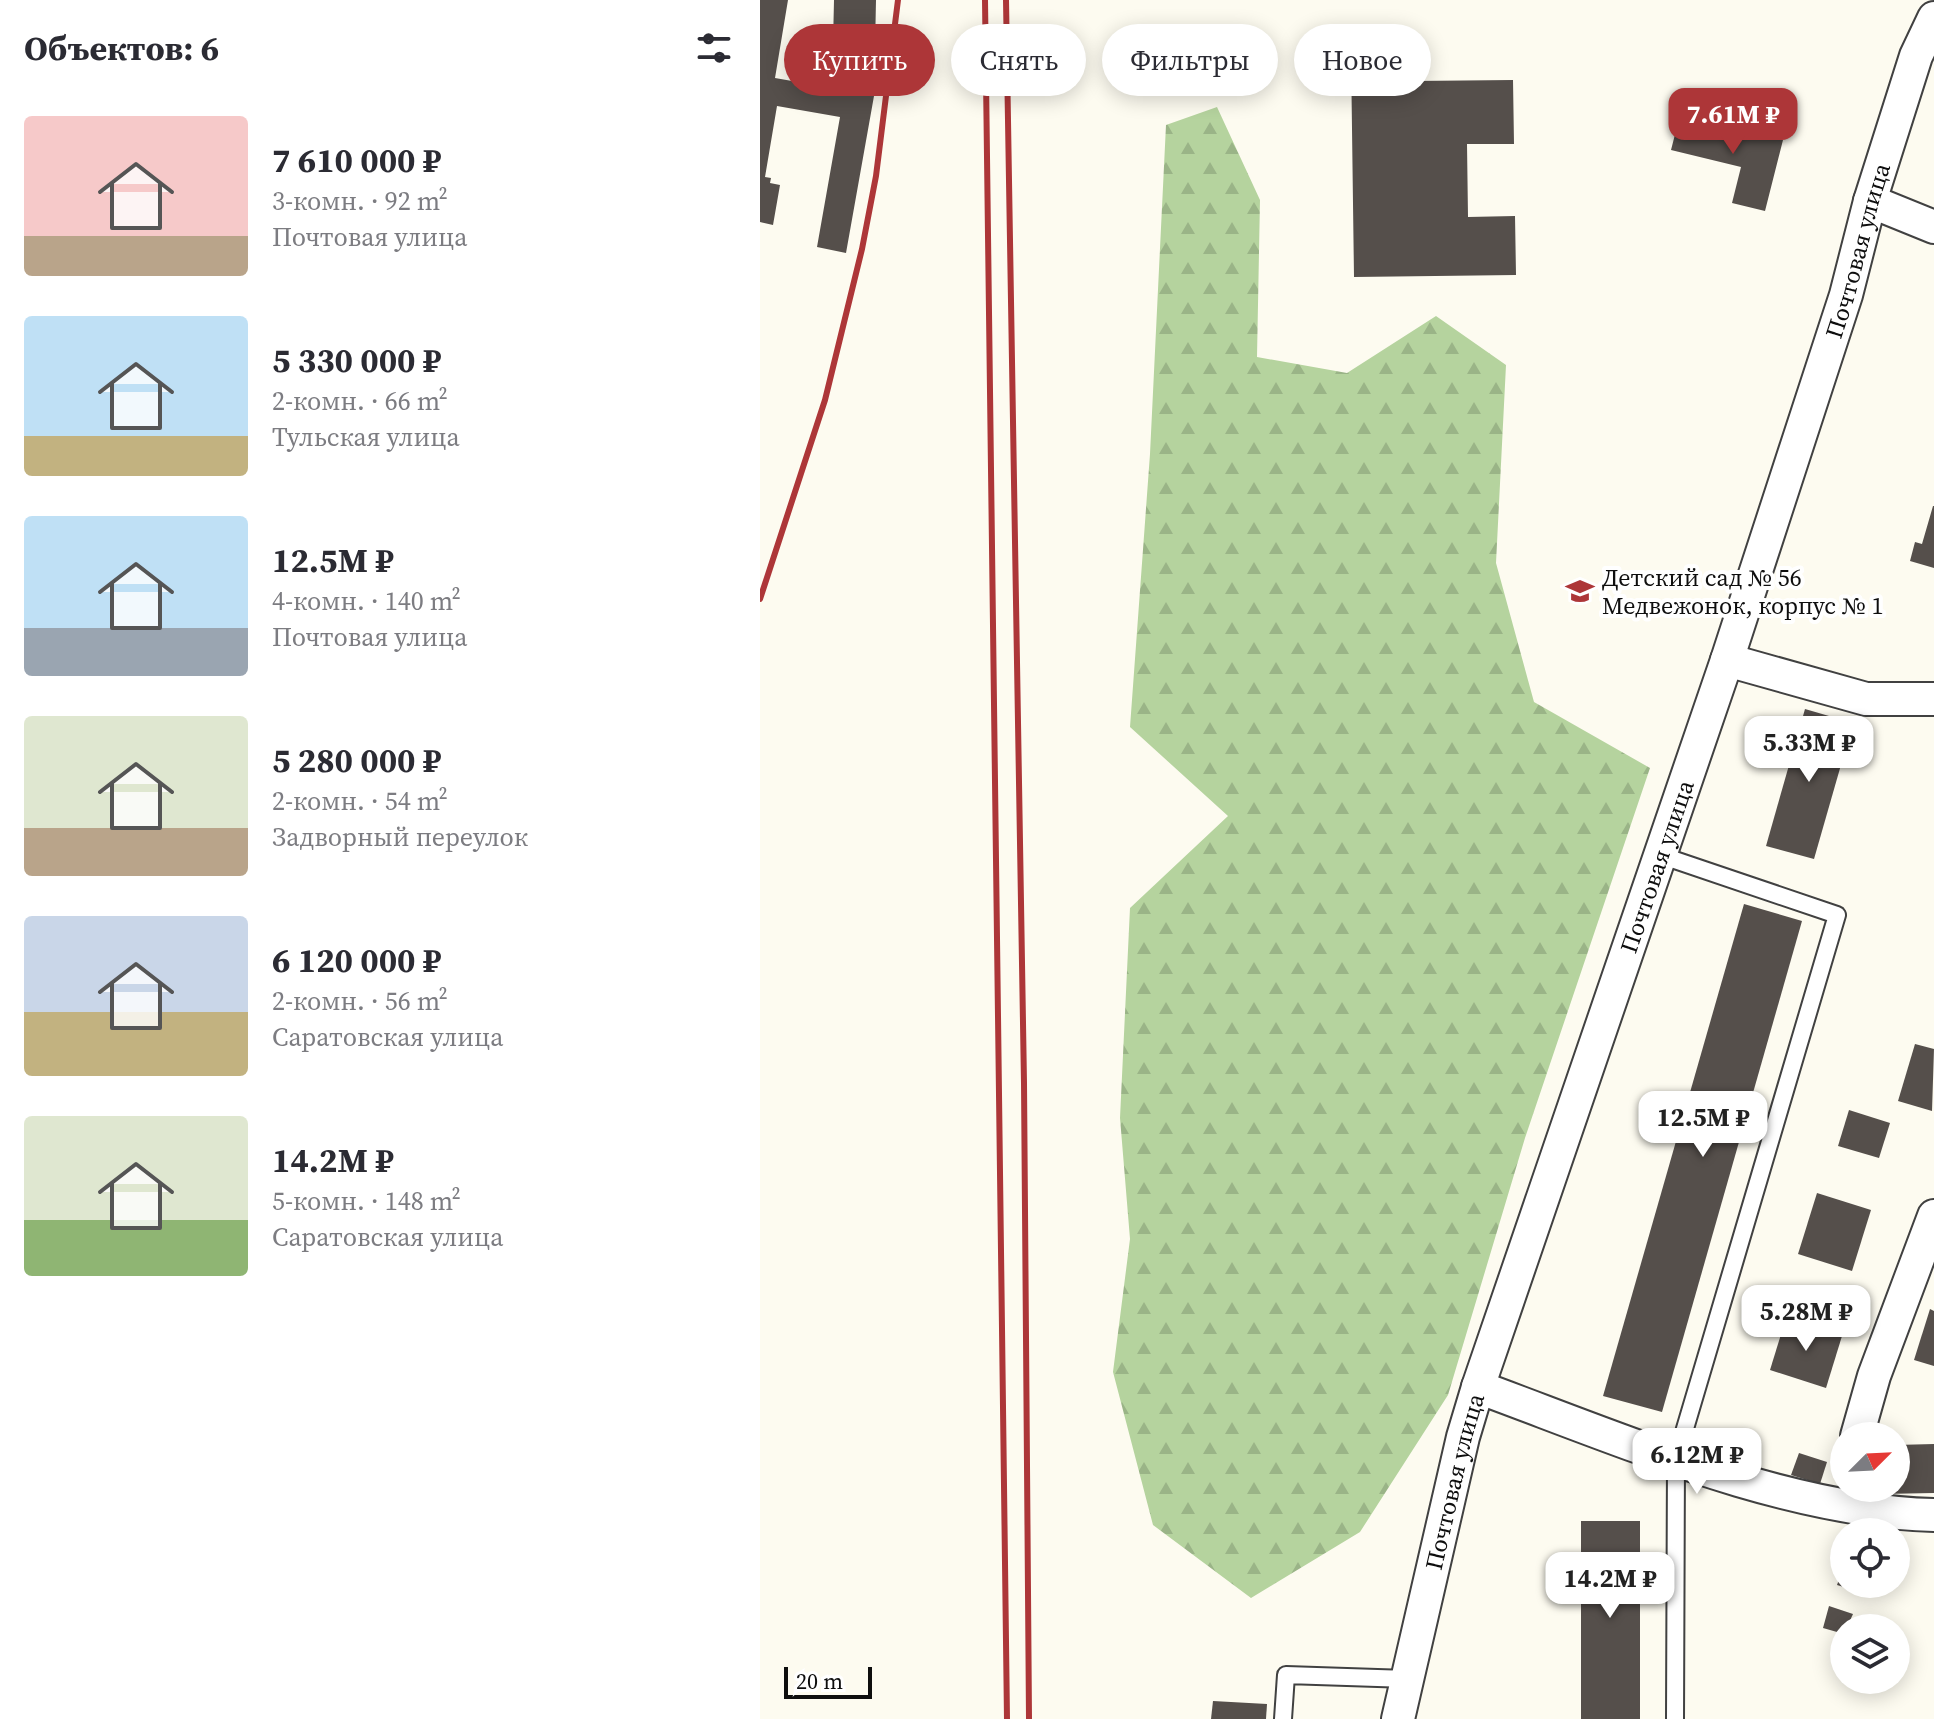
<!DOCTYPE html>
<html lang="ru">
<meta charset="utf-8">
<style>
:root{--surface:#fff;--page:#f7f7f7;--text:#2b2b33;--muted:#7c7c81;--accent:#ad3638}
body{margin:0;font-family:"Source Serif 4",serif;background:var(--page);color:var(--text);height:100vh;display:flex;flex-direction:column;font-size:30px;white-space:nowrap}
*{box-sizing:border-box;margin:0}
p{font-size:26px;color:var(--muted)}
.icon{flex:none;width:44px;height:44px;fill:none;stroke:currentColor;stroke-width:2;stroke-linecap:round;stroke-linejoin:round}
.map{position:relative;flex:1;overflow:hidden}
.drawer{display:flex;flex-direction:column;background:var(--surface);width:760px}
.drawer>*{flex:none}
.hud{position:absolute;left:24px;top:24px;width:760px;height:72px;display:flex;gap:16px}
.needle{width:52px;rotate:66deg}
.buttons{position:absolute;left:1070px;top:1422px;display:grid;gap:16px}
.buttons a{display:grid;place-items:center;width:80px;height:80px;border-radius:50%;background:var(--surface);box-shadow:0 4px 20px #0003;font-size:40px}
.scale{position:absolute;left:24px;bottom:20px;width:88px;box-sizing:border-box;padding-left:8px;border:4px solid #0e0e0e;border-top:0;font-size:22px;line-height:28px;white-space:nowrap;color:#0e0e0e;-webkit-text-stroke:6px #fff;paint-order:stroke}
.price{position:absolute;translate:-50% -68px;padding:0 18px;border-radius:16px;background:#fff;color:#222;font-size:26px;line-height:52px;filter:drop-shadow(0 2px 4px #0008)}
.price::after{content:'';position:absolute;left:50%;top:48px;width:24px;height:18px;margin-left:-12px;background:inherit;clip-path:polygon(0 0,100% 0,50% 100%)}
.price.current{background:var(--accent);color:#fff}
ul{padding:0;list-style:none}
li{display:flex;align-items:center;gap:24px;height:200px;padding:0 24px}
li span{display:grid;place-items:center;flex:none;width:224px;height:160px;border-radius:8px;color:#555}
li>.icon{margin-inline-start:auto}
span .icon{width:96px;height:96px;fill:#fffc;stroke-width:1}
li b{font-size:34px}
h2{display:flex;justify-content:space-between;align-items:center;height:96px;padding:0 24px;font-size:34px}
.tag{padding:0 28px;border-radius:36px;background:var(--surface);box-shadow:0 4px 20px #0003;font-size:28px;line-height:72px}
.tag.current{background:var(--accent);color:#fff}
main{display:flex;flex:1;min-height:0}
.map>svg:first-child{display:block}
.forest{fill:url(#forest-firs)}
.building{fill:#554f4b}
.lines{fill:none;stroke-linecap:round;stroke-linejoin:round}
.service-casing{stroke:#414141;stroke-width:20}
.minor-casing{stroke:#414141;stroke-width:36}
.service{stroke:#fff;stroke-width:16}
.minor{stroke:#fff;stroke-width:32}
.rail{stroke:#ad3638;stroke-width:6}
.labels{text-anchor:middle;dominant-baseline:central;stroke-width:8;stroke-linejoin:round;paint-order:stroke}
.street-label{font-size:24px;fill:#0e0e0e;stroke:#fff}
.poi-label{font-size:24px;fill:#0e0e0e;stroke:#fff;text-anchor:start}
</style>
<main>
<section class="drawer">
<h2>Объектов: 6<svg class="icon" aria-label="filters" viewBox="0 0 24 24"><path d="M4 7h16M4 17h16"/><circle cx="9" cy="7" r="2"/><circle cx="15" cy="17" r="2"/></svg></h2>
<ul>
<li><span style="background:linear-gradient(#f6c9c9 75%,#b9a48a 0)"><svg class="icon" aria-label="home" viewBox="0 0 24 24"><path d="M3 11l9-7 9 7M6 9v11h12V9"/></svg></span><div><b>7 610 000 ₽</b><p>3-комн. · 92 m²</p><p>Почтовая улица</p></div></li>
<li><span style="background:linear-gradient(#bfe0f5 75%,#c2b280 0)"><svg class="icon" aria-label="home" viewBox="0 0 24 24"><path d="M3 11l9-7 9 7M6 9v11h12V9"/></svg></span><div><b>5 330 000 ₽</b><p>2-комн. · 66 m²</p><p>Тульская улица</p></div></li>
<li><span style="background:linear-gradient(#bfe0f5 70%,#9aa5b1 0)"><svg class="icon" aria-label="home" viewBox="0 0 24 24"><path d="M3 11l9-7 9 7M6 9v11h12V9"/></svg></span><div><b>12.5M ₽</b><p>4-комн. · 140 m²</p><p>Почтовая улица</p></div></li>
<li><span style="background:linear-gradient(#dfe7d0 70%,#b9a48a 0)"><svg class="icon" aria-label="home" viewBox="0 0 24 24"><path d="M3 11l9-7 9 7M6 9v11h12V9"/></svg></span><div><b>5 280 000 ₽</b><p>2-комн. · 54 m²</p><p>Задворный переулок</p></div></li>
<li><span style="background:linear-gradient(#c9d6e8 60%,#c2b280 0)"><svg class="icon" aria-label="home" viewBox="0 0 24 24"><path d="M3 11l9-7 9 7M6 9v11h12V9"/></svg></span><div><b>6 120 000 ₽</b><p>2-комн. · 56 m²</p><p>Саратовская улица</p></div></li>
<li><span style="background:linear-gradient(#dfe7d0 65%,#8fb573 0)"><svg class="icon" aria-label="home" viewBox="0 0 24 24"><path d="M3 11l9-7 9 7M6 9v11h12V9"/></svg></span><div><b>14.2M ₽</b><p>5-комн. · 148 m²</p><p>Саратовская улица</p></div></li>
</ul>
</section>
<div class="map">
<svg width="1174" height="1719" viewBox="0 0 1174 1719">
<defs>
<pattern id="forest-firs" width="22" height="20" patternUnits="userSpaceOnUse" patternTransform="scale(2)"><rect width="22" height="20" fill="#b5d39e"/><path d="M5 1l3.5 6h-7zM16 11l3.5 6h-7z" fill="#9ab487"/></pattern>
</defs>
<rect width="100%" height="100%" fill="#fdfbf0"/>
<path class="forest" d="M457,107L500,200L497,357L587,373L676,316L746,365L736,563L774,702L890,768L765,1138L688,1395L600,1532L491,1598L393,1525L353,1372L370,1239L360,1118L370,908L468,816L370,727L390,454L406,125Z"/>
<g class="building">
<path d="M0,0H28L15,78L72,88L74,0H116L114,96L86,253L57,247L80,117L17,106L5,177L11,178L10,183L20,185L13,225L0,222Z"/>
<path d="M591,54H654V81L753,80L754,144H707L708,217L755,216L756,275L594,277Z"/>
<path d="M920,115L1023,140L1005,211L972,203L981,167L911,150Z"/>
<path d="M1173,506H1174V568L1150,561L1155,542L1162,544Z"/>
<path d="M1045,709L1093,723L1054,859L1006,846Z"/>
<path d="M984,904L1042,921L902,1412L843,1396Z"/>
<path d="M1155,1044L1174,1049L1172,1111L1138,1101Z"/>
<path d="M1089,1110L1130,1123L1119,1158L1078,1146Z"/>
<path d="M1057,1193L1111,1210L1092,1271L1038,1254Z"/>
<path d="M1170,1309L1174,1311V1366L1154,1360Z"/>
<path d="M1026,1318L1082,1336L1066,1388L1010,1370Z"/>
<path d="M1174,1444V1493L1121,1494V1488H1136V1445Z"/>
<path d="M1039,1453L1067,1462L1060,1484L1031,1475Z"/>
<rect x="821" y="1521" width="59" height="198"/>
<path d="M1083,1569L1084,1584H1117L1113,1596L1077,1585Z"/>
<path d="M1069,1606L1093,1614L1084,1634L1063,1628Z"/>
<path d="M453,1701L507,1704L506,1719H451Z"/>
</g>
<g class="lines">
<defs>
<g id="service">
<path d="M900,855L1077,915L916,1459L915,1719"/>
<path d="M523,1719L526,1675L648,1679"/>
</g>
<g id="minor">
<path d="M1110,201L1174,227"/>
<path d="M967,660L1106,699H1174"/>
<path d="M718,1387C857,1438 1027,1512 1174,1515"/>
<path d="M1097,1436L1114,1376L1174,1216"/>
<path id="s1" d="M638,1719L703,1437L718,1387L967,660L1086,295L1110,201L1156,56L1174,18"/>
</g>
</defs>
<use href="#service" class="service-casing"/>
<use href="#minor" class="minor-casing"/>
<use href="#service" class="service"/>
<use href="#minor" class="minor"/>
<g class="rail">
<path d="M225,0L247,1719"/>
<path d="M246,0L264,1083L269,1719"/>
<path d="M0,599L65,400L102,249L116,176L138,0"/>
</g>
</g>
<defs>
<symbol id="school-bare" viewBox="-9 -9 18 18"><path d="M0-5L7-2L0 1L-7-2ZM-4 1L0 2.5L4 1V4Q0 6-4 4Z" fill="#ad3638" stroke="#fff" stroke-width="2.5" paint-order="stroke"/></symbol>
</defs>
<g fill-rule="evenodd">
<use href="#school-bare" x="800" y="571" width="40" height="40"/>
</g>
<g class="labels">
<g class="street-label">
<text stroke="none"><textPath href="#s1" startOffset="1540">Почтовая улица</textPath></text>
<text stroke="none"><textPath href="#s1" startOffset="892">Почтовая улица</textPath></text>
<text stroke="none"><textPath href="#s1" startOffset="244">Почтовая улица</textPath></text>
</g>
<g class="poi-label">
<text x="842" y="577">Детский сад № 56<tspan x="842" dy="28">Медвежонок, корпус № 1</tspan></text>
</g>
</g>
</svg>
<div class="buttons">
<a><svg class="needle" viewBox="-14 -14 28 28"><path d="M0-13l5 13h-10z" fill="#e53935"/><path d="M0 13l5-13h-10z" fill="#7c7c81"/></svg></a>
<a><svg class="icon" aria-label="locate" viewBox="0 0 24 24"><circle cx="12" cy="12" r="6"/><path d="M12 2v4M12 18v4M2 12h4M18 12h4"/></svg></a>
<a><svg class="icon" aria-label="layers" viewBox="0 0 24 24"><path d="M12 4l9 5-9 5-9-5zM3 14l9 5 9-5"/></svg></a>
</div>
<div class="scale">20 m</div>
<b class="price current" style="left:973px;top:156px">7.61M ₽</b>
<b class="price" style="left:1049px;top:784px">5.33M ₽</b>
<b class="price" style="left:943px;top:1159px">12.5M ₽</b>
<b class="price" style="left:1046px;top:1353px">5.28M ₽</b>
<b class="price" style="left:937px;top:1496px">6.12M ₽</b>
<b class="price" style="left:850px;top:1620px">14.2M ₽</b>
<div class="hud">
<a class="tag current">Купить</a>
<a class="tag">Снять</a>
<a class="tag">Фильтры</a>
<a class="tag">Новое</a>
</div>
</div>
</main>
